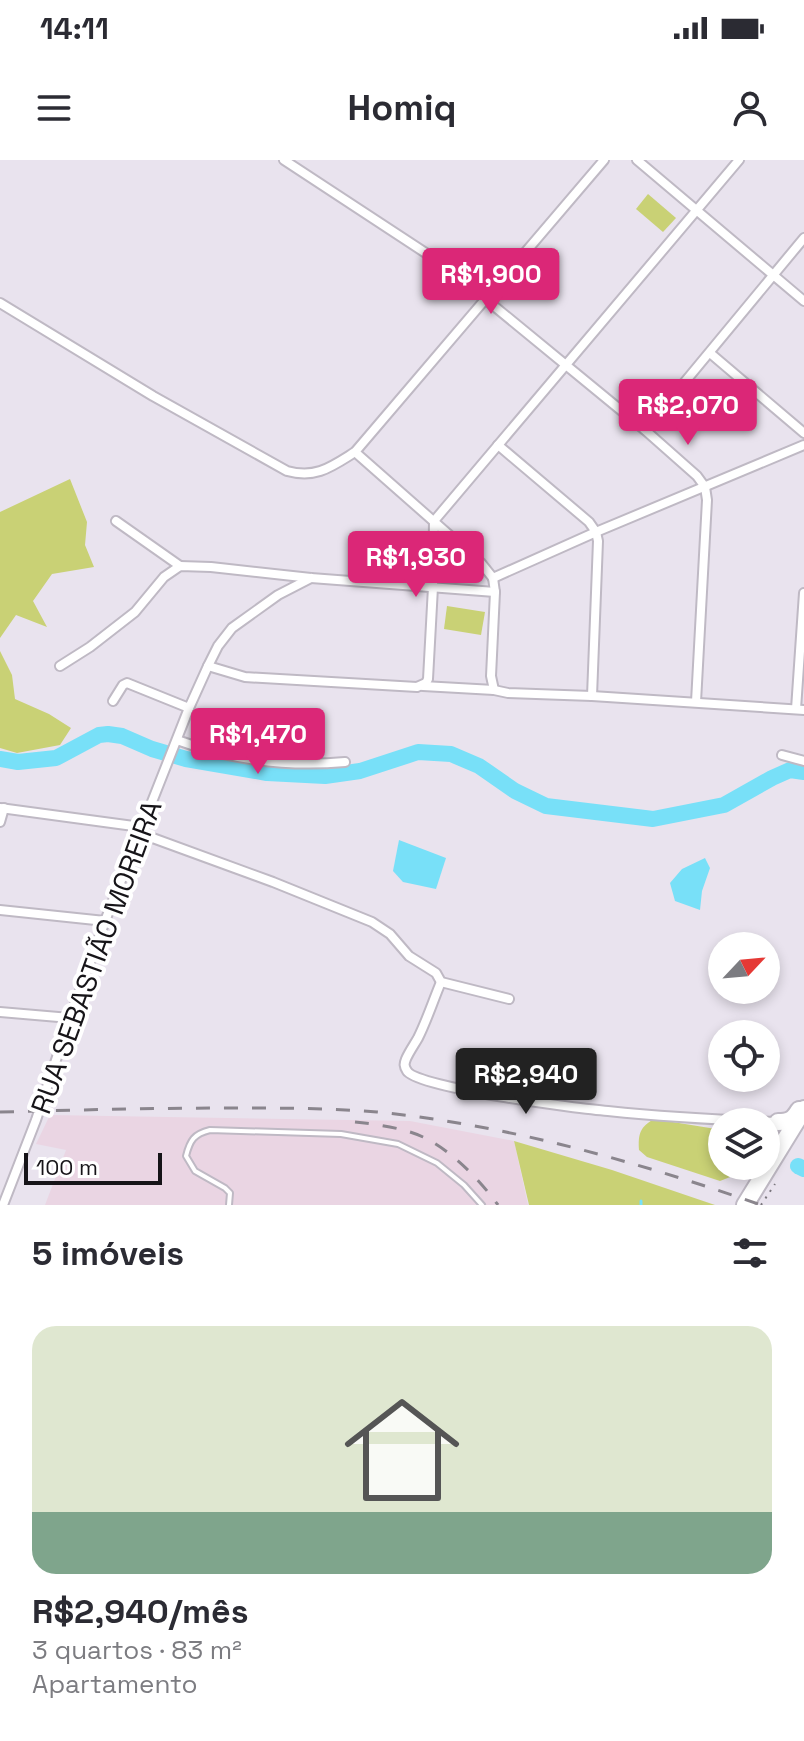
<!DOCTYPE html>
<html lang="pt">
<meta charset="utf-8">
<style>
:root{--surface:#fff;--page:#f7f7f7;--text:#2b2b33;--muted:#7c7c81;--line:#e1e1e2;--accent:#db2777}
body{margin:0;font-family:"Space Grotesk",sans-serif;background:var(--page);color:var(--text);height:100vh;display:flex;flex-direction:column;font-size:30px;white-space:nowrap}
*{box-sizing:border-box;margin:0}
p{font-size:26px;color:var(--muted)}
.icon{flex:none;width:44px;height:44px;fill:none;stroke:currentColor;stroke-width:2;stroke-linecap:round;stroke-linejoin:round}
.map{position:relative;height:1045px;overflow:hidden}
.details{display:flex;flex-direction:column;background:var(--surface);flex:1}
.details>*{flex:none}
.needle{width:52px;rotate:64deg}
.fabs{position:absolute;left:708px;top:772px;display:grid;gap:16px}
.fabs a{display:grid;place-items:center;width:72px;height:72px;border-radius:50%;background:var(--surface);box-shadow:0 4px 12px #0003;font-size:40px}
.scale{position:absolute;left:24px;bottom:20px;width:138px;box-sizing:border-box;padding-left:8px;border:4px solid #161418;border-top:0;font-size:22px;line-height:28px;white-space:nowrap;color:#161418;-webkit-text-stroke:6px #fff;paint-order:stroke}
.price{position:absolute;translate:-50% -68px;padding:0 18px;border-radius:8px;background:var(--accent);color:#fff;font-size:26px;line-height:52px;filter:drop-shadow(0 2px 4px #0008)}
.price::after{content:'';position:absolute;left:50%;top:48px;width:24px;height:18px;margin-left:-12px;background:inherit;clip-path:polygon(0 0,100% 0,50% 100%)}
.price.current{background:#222;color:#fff}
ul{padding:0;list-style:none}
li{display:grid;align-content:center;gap:16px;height:424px;padding:0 32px}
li+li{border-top:2px solid var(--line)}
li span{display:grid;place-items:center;height:248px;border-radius:24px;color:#555}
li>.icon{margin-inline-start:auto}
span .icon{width:144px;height:144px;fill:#fffc;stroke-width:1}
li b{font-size:34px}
h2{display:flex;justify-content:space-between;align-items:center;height:96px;padding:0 32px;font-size:34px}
.status{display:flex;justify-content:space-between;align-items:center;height:56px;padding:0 40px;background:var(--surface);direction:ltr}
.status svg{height:22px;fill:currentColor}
header{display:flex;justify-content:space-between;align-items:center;height:104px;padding:0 32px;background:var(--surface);font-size:36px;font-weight:700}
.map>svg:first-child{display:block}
.industrial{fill:#ead5e3}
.green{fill:#c9d175}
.water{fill:#78e0f8}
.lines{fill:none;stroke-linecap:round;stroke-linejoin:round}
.stream{stroke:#78e0f8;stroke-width:3}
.river{stroke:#78e0f8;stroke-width:16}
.lane-casing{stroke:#bfb9c4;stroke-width:8}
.street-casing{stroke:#bfb9c4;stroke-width:12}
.highway-casing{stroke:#bfb9c4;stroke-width:20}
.path{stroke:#7a767d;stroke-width:2;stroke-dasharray:2 6;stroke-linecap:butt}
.lane{stroke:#fff;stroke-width:4}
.street{stroke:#fff;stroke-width:8}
.highway{stroke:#fff;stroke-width:16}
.rail{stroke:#8a858d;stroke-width:3;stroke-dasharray:14 14;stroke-linecap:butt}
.labels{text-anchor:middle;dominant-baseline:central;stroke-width:8;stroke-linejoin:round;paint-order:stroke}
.street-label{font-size:28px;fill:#161418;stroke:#fff}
</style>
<div class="status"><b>14:11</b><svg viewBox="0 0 49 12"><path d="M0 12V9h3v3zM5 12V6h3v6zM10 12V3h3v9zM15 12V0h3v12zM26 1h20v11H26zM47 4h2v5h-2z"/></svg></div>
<header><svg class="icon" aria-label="menu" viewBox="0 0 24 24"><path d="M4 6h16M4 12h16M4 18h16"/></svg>Homiq<svg class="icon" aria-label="person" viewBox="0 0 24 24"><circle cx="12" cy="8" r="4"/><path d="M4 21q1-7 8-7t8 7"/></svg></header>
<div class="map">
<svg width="804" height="1045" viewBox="0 0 804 1045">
<rect width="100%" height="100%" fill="#e9e3ee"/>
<path class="industrial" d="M50,955L410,961L514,981L528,1045H45L66,990L36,984Z"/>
<g class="green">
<path d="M648,34L676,58L663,72L636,49Z"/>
<path d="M70,319L87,362L85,385L94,407L52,414L33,441L47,467L16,455L0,478V352Z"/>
<path d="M447,446L485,452L481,475L444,469Z"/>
<path d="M0,491L12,515L15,539L49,554L71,568L60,585L17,593L0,588Z"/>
<path d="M654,959L716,969L722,968V1006H758L720,1021L647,997L639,990C638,974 640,967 654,959Z"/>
<path d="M514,981L612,1010L715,1045H529Z"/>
</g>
<g class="water">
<path d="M399,680L446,698L436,729L403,722L393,711Z"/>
<path d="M705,698L710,708L702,731L700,750L675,741L670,723L682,709Z"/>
</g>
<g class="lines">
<path class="stream" d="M641,1045V1041"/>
<g class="river">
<path d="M0,599L18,602L56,598L99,575L108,574L122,576L152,589L186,599L267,613L325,616L360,611L418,592L451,594L479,606L515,631L546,646L653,659L724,645L772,618L790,610L804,612"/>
<path d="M798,1006L804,1009"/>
</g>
<defs>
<path id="lane" d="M229,1045L230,1033L225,1028L195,1011L186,996C190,980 194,974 210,970L341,974L398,984L437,1003L464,1025L482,1045"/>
<g id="street">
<path d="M284,0L444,105L645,270L697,316L705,327L707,340L696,542"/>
<path d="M637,0L804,141"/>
<path d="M0,143L153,236L287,311C316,319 331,307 355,292L604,0"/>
<path d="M710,193L804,273"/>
<path d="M645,270L804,78"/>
<path d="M498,285L589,362L596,372L598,381L592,536"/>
<path d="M355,292L481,403L493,418"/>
<path d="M116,361L180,406"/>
<path d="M493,418L596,372L804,285"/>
<path d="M493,418L495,432L491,516L494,530"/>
<path d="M60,506L90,487L135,452L164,417L180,406L211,407L311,418L495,432"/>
<path d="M208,506L245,517L417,527L426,523L428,519L433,427L434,361L739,0"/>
<path d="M423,526L494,530L508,533L592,536L804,550"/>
<path d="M113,541L123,525L127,523L189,548"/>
<path d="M796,549L804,433"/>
<path d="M177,580C231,600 288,607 345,602"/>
<path d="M782,595L804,601"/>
<path d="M0,648L141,667"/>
<path d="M0,662L4,648"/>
<path d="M139,673L273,722L372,762L390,774L409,796L436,813L441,822L509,839"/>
<path d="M0,750L105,761"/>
<path d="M441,822C433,841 427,860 418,878C414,885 409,892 406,899C404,904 404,906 407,911C418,928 580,949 608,951C664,957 721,960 778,962"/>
<path d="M0,852L70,858"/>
<path d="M3,1045L36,960L70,858L105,761L189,548L208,506L218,486L232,468L278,435L311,418"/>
</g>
<g id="highway">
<path d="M778,962C789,962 793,960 799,950"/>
<path d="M745,1045L804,949"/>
</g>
</defs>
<use href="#lane" class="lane-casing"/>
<use href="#street" class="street-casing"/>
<use href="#highway" class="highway-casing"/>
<path class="path" d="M761,1045L775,1024"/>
<use href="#lane" class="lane"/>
<use href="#street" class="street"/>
<use href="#highway" class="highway"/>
<g class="rail">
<path d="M0,952C77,950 154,948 231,948C280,948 329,948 377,952C508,965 638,1002 761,1045"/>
<path d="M355,962C375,964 404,968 423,977C452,991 479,1019 498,1045"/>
</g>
</g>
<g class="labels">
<g class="street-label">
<text transform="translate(96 797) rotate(-70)">RUA SEBASTIÃO MOREIRA</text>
</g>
</g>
</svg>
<div class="fabs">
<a><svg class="needle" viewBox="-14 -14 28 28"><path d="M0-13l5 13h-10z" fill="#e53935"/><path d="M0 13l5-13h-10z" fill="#7c7c81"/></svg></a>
<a><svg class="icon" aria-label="locate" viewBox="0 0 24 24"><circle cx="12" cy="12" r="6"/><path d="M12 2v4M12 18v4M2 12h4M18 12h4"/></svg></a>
<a><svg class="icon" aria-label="layers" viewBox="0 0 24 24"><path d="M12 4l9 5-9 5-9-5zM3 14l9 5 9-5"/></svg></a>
</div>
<div class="scale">100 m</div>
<b class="price" style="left:491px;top:156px">R$1,900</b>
<b class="price" style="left:688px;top:287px">R$2,070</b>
<b class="price" style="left:416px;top:439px">R$1,930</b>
<b class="price" style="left:258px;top:616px">R$1,470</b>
<b class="price current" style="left:526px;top:956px">R$2,940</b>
</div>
<section class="details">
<h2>5 imóveis<svg class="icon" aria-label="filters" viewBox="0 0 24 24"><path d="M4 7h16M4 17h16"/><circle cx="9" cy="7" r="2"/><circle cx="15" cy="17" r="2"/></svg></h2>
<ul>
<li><span style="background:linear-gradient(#dfe7d0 75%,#7fa58c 0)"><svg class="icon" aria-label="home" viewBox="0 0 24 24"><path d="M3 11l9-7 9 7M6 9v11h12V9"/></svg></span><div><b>R$2,940/mês</b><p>3 quartos · 83 m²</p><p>Apartamento</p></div></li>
</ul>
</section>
